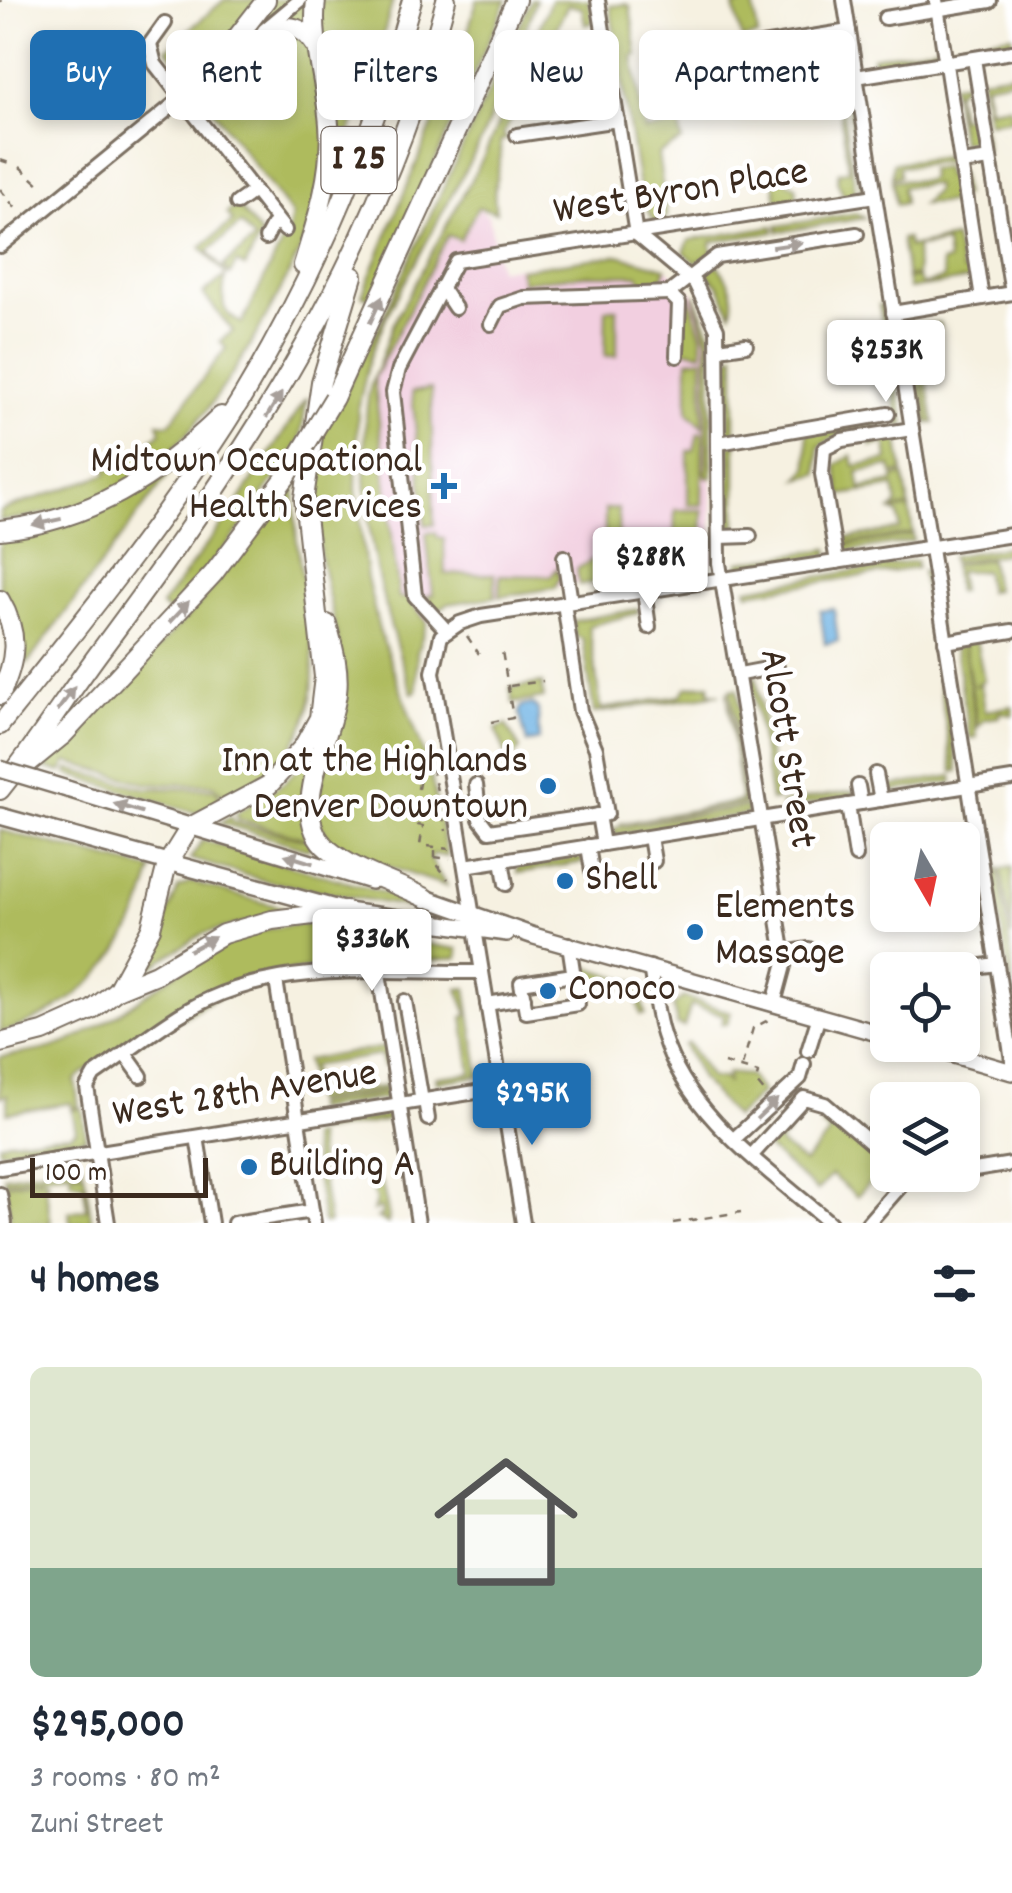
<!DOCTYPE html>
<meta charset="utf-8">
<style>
:root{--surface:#fff;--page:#f6f6f7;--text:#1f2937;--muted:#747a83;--line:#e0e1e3;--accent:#1f6fb2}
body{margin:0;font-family:Dekko,sans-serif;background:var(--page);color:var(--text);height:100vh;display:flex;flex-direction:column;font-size:38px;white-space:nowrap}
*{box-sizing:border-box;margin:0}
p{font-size:32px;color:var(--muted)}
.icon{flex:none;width:55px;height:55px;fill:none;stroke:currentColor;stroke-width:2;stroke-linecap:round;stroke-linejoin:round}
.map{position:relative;height:1223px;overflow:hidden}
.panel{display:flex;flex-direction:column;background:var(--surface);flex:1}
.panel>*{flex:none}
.banner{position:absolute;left:30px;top:30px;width:952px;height:90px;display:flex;gap:20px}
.needle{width:65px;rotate:171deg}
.buttons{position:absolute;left:870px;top:822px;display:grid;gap:20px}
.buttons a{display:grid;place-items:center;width:110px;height:110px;border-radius:15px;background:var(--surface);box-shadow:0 5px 15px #0003;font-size:50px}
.scale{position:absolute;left:30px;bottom:25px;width:178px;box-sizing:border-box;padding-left:10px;border:5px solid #3b2a1e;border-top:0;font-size:28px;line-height:35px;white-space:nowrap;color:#3b2a1e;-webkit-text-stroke:8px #fff;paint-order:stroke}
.price{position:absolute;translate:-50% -85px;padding:0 22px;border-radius:10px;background:#fff;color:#222;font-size:32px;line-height:65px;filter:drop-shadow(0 2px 5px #0008)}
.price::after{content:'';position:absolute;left:50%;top:60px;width:30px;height:22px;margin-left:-15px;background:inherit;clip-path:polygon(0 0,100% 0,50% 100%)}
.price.current{background:var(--accent);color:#fff}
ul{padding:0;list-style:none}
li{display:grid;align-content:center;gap:20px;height:530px;padding:0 30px}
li+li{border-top:2px solid var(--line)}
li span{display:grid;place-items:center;height:310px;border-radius:15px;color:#555}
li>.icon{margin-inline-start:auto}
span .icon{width:180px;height:180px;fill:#fffc;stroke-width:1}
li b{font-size:42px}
h2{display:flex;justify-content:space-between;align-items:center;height:120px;padding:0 30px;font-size:42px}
.chip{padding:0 35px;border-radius:15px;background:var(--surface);box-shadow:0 5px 15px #0003;font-size:35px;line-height:90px}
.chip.current{background:var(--accent);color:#fff}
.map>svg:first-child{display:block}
.built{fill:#f2cfe0}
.green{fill:#aebb5d;stroke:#74723e;stroke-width:2.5}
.water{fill:#6fb4e5;stroke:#556f82;stroke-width:2.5}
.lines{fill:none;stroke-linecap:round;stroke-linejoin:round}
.minor-casing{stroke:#7c7062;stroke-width:18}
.major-casing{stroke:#7c7062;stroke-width:20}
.highway-casing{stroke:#7c7062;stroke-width:22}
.path{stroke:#7c7062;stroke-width:2.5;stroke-dasharray:8 8;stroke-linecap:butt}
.minor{stroke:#fff;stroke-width:12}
.major{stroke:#fff;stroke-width:15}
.highway{stroke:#fff;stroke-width:18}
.major-bridge-casing{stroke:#7c7062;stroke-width:20;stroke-linecap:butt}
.highway-bridge-casing{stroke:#7c7062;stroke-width:22;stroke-linecap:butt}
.major-bridge{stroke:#fff;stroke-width:15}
.highway-bridge{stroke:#fff;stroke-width:18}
.oneway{fill:#a79f9a}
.poi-dot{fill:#1f6fb2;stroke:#fff;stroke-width:4}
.labels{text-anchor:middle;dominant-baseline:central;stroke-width:9;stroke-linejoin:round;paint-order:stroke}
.shield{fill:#fff;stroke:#766a62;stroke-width:2.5}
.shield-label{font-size:38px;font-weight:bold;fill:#3b2a1e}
.street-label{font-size:40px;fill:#3b2a1e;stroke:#fff}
.poi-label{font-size:40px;fill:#3b2a1e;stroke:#fff;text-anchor:start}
</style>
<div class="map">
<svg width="1012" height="1223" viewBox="0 0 1012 1223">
<rect width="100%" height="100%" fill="#fff"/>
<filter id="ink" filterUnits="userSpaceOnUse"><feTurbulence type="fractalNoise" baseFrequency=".01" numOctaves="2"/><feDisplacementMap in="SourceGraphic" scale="20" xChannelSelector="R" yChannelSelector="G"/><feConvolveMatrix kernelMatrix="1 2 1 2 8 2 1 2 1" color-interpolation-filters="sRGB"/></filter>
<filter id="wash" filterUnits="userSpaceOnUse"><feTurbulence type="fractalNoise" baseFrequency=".0048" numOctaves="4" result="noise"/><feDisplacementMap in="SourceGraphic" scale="40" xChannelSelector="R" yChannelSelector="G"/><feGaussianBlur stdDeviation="2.25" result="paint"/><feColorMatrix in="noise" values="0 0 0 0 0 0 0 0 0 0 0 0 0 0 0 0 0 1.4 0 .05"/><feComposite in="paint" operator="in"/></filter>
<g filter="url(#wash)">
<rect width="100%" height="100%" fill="#f6f1e1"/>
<path class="built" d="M479,209L489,216L499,269L628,256L666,268L694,294L711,335L712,562L448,604L427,622L409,598L399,599L375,375L448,237L460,242Z"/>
<g class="green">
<path d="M224,0H393C360,129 256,389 150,469C107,502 52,515 0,521V511L107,474L106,465L114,470L161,432L158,423L169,424L226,348L220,341L233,331L203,294L225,276C224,296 216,312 242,323L289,229L292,215L167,49Z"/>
<path d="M477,0H507L373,300L362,295L460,58Z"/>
<path d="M531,0H536L530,17L481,141L386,317L370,357L358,409L356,489L367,578L379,630L430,770L447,857L432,854L431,860L446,886L351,854L333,845L317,819L318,796L345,675L320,555L317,465L320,437L377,330Z"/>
<path d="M551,0H589L593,23L585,25L582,8L568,5L503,135L508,139L500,141C504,166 490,179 496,212L478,207L460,240L448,235L375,376L393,324L485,154Z"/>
<path d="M753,2L758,36L742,39L734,7Z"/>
<path d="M625,4L630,6L637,55L633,56L645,130L670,126L663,82L673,81L682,141L658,154L667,216L657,226L641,200L610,6Z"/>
<path d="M1012,35V43L956,52L949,49L948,45Z"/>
<path d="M595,37L609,116L593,119L591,107L576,110L575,103L591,100L584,50H566L572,40Z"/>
<path d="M821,41L833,46L856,194L844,196L837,181L839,172L849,170L837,94L825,87L819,50L754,59L753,52Z"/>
<path d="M838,45L845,47L867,188L862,193Z"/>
<path d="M940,46L935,55L873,65L872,57Z"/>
<path d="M1012,73V79L985,84L989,109L1009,106L1012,119L988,122L981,78Z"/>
<path d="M968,82L955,92L960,118L979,114L971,82H975L986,150L976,152L974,140L961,142L952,84Z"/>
<path d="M958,154L955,160L899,167L900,176L892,178L893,163Z"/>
<path d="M944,167L946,176L960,174L964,195L958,197L959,202L922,204L935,191L934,184L902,187L904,203L896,205L892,181L926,180L930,178L929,169Z"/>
<path d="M782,179L796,186L797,202L777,201L774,181Z"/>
<path d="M237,205L261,235L245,267L236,263L230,275L223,266L254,240L241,224L208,251L227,276L201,247L233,221L227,213Z"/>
<path d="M856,213L864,218L778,232L777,226Z"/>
<path d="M773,226L774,232L711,242L712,253L696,263L684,252L689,240Z"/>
<path d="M906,238L909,247L954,238L962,271L976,272L977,278L909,289L907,279L917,277L922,285L944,278L941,263L948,261L946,243L916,247L917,275L907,277L901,239Z"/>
<path d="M618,255L666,268L662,280L650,287L644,286L638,275H584L522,282L519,269Z"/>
<path d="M717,264C728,280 738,294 731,313L719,286L706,273Z"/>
<path d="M694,294L711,335L712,477H706L707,340Z"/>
<path d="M690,299L702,335V353L682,349L683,309Z"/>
<path d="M879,305H883L905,425L899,426Z"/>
<path d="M606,309H617V356H605Z"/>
<path d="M939,323L940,329L919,330L934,423H929L914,327Z"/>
<path d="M912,327L927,423L919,419L906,328Z"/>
<path d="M735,354V436L729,434V357Z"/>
<path d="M702,358H703V427L688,413V360Z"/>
<path d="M374,376L399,598H408L427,622L417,653V691L412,693C383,609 361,527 365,437C366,417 366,394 374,376Z"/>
<path d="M431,389L434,525H425L412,392Z"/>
<path d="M307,397L300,442L234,537L170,613L161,606L235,507Z"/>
<path d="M893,421C870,430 837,431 819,447L818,474L798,479L808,468L807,430Z"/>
<path d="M698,433H703L702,505H688V451L694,450Z"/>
<path d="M897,435L903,472L893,474L891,466L858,472L861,492L841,495L836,465L852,455L854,466L888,460L886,443L871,446L870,440Z"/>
<path d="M736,443V532L730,529V446Z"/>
<path d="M170,472L28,663L19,655L7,599L0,590V539L52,530L104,509Z"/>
<path d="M904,475L909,507L892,509L897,504L894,487L863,492L862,488L894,482V477Z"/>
<path d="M296,478C283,598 377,728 226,798L214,785L147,784L67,762L62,772L44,768L203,600Z"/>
<path d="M909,508L913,533L842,544L840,531L848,538L900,529L898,514L892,511Z"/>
<path d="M605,509H618L619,558L674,557L675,510H703L702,564L605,581Z"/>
<path d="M436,532L437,537L444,538L445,574H495V597L448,604L437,611L426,596L433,595L426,533Z"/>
<path d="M913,535L914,541L845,552L842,546Z"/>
<path d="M1012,546V553L952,562L951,556Z"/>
<path d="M828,549L829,555L739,569V562Z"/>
<path d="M601,555V581L579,585L577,569Z"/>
<path d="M990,559L995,590L988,591L984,571H958L961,591L957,592L953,565Z"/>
<path d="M916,561L917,568L748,593L747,588Z"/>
<path d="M557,568L560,577L555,588L499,597L500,575L551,576Z"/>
<path d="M928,570L958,771L953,772L922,571Z"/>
<path d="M638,609V613L589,626L601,709L680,696L687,687L709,684L710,693L720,694L594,713L583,639L575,636L573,621Z"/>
<path d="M976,640L984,680L974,686L981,685L985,711L1012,706V715L999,712V717L985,719L978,727L964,642Z"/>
<path d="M963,644L977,737L970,739L955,647Z"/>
<path d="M756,676L777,800L771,801L751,681Z"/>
<path d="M542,683L544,698L513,703L510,688Z"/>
<path d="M737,689L753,804H749L730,690Z"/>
<path d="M727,691L745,804L619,824L741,801Z"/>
<path d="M506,725L520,749L513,758L506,755L496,729Z"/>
<path d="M318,745C310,773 294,807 307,835L303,838L238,819L236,813L285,782Z"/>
<path d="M69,769L144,788L215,789L222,800L196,813L67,774Z"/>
<path d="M952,776L953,782L889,792L884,787Z"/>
<path d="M855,791L851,798L782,808L781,803Z"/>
<path d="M747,807L748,814L615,835L614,828Z"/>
<path d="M231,817L233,822L310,841L312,846L308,849L220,823Z"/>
<path d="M0,830L152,870C134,952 81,1009 0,1033Z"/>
<path d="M203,840L408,900L407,907L266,881L190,859Z"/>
<path d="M578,857L585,862L518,873L517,867Z"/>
<path d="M1012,867V937L1001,869Z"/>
<path d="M998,868L1012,958V995L992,871Z"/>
<path d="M191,882L283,908L282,914L202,934L151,967L148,964L178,888Z"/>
<path d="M305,924L458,949V958L409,962L410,952L391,949L388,965L313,968L252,978L84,1072L75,1080L79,1107L72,1108L71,1103L7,1113V1095L0,1097V1057C23,1053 46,1051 68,1042C155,1003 201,929 305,924Z"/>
<path d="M583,966L638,983L645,1014L641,1015L634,991L585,974Z"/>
<path d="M466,988L480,1076L437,1082L436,1077L471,1073L463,1017L468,1015L458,989Z"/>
<path d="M683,997L731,1012L727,1024H722L724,1015L691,1005L684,1027L677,1025L673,1006Z"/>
<path d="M688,1043L711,1078H724L727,1084V1073L749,1075L762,1092L735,1118L701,1079L684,1045Z"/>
<path d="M385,1047L388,1065L383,1066L381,1055L311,1066L318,1097L386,1086L387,1076L392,1089L313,1102L306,1060Z"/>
<path d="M391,1092L388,1098L314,1110V1105Z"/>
<path d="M821,1107L886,1163L857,1197L831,1175L817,1191L767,1148L783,1130L789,1131L779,1143L804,1163L830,1133L822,1126L827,1119L817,1110L803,1114L799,1110Z"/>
<path d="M82,1108L86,1138L0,1151V1144L8,1141L69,1135L76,1131L72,1110Z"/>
<path d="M395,1114L396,1119L318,1132L317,1127Z"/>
<path d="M316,1136L329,1223H323L310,1137Z"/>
<path d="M82,1164L83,1169L5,1181L4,1176Z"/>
<path d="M84,1172L92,1223H70L69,1212L87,1209L83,1184L71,1181L70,1174Z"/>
<path d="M44,1178L49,1182L45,1184L51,1223H11L5,1184Z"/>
<path d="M382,1183L389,1217L388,1223L377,1218L382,1215L381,1208L373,1211L376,1200L371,1185Z"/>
</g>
<g class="water">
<path d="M834,609L838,641L825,644L820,611Z"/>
<path d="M532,704L538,709L539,740L527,743L519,712L522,706Z"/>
</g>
</g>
<g filter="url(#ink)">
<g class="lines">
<defs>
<g id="minor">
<path d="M598,0L636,234L695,283L717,329L719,563L785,962L774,1003"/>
<path d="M844,0L1012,1060"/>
<path d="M936,0L982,298"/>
<path d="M885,18L990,1"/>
<path d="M165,23L150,44L155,64L285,230"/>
<path d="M264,30L300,0"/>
<path d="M679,58L849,31"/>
<path d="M974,59L1012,293"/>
<path d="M856,77L1012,52"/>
<path d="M517,135L618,120"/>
<path d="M962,163L990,159"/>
<path d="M237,203L254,191"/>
<path d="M266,238L276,219"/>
<path d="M0,246L210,75"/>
<path d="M441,287L455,308"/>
<path d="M669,293L679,303L677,356"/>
<path d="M893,313L1012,293"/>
<path d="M491,324L500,306L524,298L669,293L717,256L857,234"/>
<path d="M719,349L746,345"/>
<path d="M719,443L888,414"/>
<path d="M719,537L750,536"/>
<path d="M564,557L571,602"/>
<path d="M837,562L822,474L824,449L842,440L912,429"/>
<path d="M644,591L649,627"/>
<path d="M447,631L415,596L393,392L399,369L456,261L875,196"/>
<path d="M945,642L1012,631"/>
<path d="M740,674L777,667"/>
<path d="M876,774L881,800"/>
<path d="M476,785L480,819L489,831L607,814L596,749L580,711L564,603"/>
<path d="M858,786L861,803"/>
<path d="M848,805L856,856"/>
<path d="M598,815L603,844"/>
<path d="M650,837L654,861"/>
<path d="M588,846L592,871"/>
<path d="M502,860L506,884"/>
<path d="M465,866L1012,779"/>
<path d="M569,944L578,1004L526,1012L521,983L573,975"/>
<path d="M784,953L809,949"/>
<path d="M650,967C654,989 656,1013 663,1035C688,1117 768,1169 830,1223"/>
<path d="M974,967L997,964"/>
<path d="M379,973L418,1223"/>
<path d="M276,980L314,1223"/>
<path d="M405,1001L422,1101"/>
<path d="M487,1004L524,998"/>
<path d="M808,1051L819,1016"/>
<path d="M126,1055L141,1076"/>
<path d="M425,1100L428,1119"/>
<path d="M197,1137L211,1223"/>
<path d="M734,1139L800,1078L804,1064"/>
<path d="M752,1155L804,1098L825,1104L888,1158"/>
<path d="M0,1168L501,1088"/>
<path d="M962,1172L1012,1164"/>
<path d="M0,1194L5,1223"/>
<path d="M108,1223L87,1087L94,1075C131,1050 168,1018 209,999C291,961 394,973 482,972"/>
<path d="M234,1223L312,1211"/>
<path d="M523,1223L433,672L441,636L460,623L481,616L1012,535"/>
<path d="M868,1223L910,1175"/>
</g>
<g id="major">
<path d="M67,789L371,881"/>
<path d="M0,816L346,911L507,933"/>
<path d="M417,895L534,936L888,1036"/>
<path d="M919,1045L1012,1072"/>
</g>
<g id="highway">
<path d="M237,54C263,36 292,9 315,45"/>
<path d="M206,77L266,0"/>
<path d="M303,265C317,220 333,172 329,125C326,82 311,43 316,0"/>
<path d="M334,398L516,0"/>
<path d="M0,530C89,521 158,477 221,416"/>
<path d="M0,600C20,634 16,661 0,695"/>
<path d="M327,624C333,646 340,669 337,693C333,736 285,814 328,849C354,871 396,883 426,898"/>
<path d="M0,725C85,619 172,512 243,396C317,273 373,139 412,0"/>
<path d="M26,765L63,735L213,574L286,477"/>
<path d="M0,790C35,746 65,699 98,654C254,445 379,255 446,0"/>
<path d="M117,990L151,928L167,864L190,827L269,785L303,747L319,718L324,677L304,498L321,382L353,276"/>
<path d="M0,1043L43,1032L92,1010L117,990L156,974L223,934L272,920L346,911"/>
</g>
</defs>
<use href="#minor" class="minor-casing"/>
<use href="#major" class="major-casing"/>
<use href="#highway" class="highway-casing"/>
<g class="path">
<path d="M0,2L1,0"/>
<path d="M129,86L143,74"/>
<path d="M0,160L12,164"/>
<path d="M20,167L43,188"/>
<path d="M0,189L17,210"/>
<path d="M467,636L479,654"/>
<path d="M510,686L543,681"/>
<path d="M491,722L513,718L502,651"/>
<path d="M428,751L424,756L415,805L420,806L418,825L423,826L420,845L449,849"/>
<path d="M428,751L446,831"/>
<path d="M469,767L496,777"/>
<path d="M947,840L963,838"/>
<path d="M435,850V862L448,879"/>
<path d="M869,852L888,849"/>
<path d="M434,857L450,859"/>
<path d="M724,1063L758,1073L756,1082L766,1094"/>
<path d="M742,1066L753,1028L770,1019"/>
<path d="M673,1223L741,1212"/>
</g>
<use href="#minor" class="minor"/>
<use href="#major" class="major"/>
<use href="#highway" class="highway"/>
<defs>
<path id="major-bridge" d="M0,769L67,789"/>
<path id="highway-bridge" d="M286,477L334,398"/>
</defs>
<use href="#major-bridge" class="major-bridge-casing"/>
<use href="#highway-bridge" class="highway-bridge-casing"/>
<use href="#major-bridge" class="major-bridge"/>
<use href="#highway-bridge" class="highway-bridge"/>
</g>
<defs><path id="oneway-solid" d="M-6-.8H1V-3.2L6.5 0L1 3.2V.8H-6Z" transform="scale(2.5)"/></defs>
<g class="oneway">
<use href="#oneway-solid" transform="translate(787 245) rotate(-9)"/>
<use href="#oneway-solid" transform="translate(376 310) rotate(-65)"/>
<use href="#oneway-solid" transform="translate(274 405) rotate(-58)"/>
<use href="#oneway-solid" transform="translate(47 522) rotate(168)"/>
<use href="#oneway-solid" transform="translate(179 612) rotate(-47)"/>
<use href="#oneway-solid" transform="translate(66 699) rotate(-54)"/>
<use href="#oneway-solid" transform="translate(128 808) rotate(-163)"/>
<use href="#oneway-solid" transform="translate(299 859) rotate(-163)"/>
<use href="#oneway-solid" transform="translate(202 944) rotate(-28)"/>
<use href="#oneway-solid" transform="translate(767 1109) rotate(-44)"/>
</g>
</g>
<g class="poi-dot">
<path d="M439 471h10v10h10v10h-10v10h-10v-10h-10v-10h10z"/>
<circle cx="548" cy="786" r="10"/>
<circle cx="565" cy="881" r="10"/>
<circle cx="695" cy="932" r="10"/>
<circle cx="548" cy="991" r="10"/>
<circle cx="249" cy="1167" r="10"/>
</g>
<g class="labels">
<rect class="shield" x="321.5" y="127" width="75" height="66" rx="8"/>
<g class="shield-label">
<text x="359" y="160">I 25</text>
</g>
<g class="street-label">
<text transform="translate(681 194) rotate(-9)">West Byron Place</text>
<text transform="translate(785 749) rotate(81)">Alcott Street</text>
<text transform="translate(245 1096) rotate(-9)">West 28th Avenue</text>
</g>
<g class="poi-label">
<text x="422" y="463" text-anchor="end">Midtown Occupational<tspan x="422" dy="46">Health Services</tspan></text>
<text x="528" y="763" text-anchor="end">Inn at the Highlands<tspan x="528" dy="46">Denver Downtown</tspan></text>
<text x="585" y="881">Shell</text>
<text x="715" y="909">Elements<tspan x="715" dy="46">Massage</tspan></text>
<text x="568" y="991">Conoco</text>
<text x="269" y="1167">Building A</text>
</g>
</g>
</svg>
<div class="buttons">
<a><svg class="needle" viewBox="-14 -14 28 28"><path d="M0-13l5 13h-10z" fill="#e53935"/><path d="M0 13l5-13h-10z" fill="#747a83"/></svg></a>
<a><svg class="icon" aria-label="locate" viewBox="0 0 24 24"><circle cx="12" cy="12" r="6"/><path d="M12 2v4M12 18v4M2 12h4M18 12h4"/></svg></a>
<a><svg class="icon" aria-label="layers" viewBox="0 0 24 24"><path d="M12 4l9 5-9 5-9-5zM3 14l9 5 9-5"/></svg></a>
</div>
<div class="scale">100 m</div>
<b class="price" style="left:886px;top:405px">$253K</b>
<b class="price" style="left:650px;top:612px">$288K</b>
<b class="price" style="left:372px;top:994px">$336K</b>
<b class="price current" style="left:532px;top:1148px">$295K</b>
<div class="banner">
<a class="chip current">Buy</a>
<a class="chip">Rent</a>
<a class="chip">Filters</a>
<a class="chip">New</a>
<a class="chip">Apartment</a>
</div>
</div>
<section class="panel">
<h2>4 homes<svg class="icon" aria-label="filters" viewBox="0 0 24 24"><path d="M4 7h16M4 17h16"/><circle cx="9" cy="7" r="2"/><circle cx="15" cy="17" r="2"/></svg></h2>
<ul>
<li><span style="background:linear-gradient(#dfe7d0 65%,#7fa58c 0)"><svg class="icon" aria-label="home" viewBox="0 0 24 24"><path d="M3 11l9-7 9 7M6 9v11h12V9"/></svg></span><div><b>$295,000</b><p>3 rooms · 80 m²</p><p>Zuni Street</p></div></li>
</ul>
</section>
